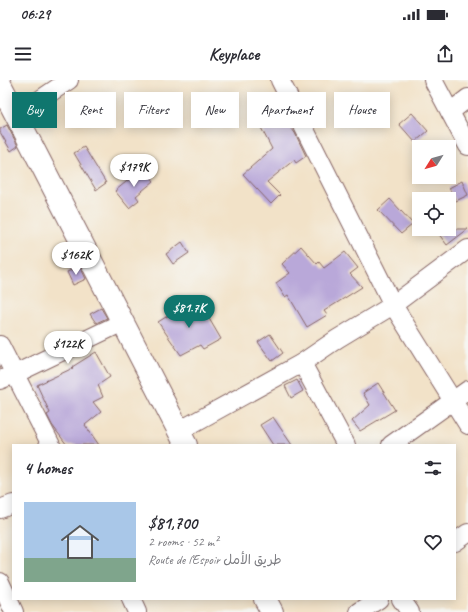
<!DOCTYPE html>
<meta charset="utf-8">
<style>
:root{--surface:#fff;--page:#f2f2f3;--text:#2b2b33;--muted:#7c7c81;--line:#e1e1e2;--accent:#0f766e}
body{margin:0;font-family:Caveat,"Playpen Sans Arabic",sans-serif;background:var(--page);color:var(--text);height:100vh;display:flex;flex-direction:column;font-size:15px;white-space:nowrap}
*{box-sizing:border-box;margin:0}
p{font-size:13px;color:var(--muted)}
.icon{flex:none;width:22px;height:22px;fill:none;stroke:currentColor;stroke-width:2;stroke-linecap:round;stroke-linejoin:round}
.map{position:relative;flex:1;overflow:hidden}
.panel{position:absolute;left:12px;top:364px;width:444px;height:156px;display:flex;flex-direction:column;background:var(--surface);border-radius:0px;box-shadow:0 2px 10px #0003}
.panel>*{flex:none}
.guide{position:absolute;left:12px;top:12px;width:444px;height:36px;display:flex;gap:8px}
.needle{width:26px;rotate:233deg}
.controls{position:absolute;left:412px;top:60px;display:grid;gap:8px}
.controls a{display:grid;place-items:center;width:44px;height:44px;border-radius:0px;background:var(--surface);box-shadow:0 2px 10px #0003;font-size:20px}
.price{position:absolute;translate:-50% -34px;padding:0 9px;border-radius:14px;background:#fff;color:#222;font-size:13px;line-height:26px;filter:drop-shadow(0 1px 2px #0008)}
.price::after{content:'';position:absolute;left:50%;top:24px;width:12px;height:9px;margin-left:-6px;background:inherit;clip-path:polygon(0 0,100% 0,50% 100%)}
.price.current{background:var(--accent);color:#fff}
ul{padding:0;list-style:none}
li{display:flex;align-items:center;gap:12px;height:100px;padding:0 12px}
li+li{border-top:1px solid var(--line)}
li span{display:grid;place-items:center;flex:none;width:112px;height:80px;border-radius:0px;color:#555}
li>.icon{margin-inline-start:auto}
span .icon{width:48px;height:48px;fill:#fffc;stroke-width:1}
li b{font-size:17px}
h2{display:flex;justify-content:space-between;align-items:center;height:48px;padding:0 12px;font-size:17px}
.chip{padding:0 14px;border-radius:0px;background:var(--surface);box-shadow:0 2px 10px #0003;font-size:14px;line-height:36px}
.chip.current{background:var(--accent);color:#fff}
.status{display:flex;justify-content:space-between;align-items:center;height:28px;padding:0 20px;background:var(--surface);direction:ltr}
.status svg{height:11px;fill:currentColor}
header{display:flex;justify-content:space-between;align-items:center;height:52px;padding:0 12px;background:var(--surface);font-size:18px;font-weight:600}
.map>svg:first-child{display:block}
.building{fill:#b9a8d9}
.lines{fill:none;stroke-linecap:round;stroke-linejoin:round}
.minor-casing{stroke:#856362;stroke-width:20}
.trunk-casing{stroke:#856362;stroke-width:24}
.minor{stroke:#fff;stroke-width:18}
.trunk{stroke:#fff;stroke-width:22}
</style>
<div class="status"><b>06:29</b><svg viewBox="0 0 49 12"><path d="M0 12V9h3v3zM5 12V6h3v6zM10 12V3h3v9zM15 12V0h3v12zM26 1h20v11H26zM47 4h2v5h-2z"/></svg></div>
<header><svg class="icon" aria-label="menu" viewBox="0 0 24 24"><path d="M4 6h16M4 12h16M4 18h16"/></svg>Keyplace<svg class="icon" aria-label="share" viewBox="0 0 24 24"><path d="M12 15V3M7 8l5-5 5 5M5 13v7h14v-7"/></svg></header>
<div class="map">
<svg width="468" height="532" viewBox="0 0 468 532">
<rect width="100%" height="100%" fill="#f6f6f2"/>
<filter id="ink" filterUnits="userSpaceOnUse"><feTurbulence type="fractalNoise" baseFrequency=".025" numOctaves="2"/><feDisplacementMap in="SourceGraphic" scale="8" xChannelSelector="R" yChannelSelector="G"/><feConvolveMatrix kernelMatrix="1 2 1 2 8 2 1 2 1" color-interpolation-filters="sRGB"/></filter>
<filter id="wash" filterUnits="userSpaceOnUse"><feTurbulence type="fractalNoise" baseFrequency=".012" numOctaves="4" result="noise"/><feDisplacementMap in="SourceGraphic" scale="16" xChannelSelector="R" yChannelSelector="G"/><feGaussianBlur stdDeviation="0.9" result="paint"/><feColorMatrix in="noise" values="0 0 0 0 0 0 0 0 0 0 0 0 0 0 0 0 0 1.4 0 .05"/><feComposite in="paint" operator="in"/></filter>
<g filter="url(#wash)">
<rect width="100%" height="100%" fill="#f2e2c8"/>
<g id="blocks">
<g class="building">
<path d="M276,27L288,43L286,44H288L295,53L306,76L296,83L294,80L267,102L280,115L271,124L243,94L272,69L256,38Z"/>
<path d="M412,33L428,51L415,62L399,44Z"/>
<path d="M7,45L18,66L11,71L0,52V49Z"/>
<path d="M84,67L106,103L96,110L74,73Z"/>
<path d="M143,88L154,101L136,116L139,120L129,128L115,111Z"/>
<path d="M462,101L468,115L456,121L449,108Z"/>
<path d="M390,119L413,144L401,154L378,130Z"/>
<path d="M435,149H468L447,165Z"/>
<path d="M182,162L189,173L173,184L166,174Z"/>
<path d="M301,166L317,184L319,182L324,188L345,172L358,188L350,194L362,207L324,231L327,235L307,247L288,215L285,217L276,203L290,193L282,184Z"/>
<path d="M80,186L86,199L73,205L67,192Z"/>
<path d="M186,220L196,235L204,230L221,259L203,269L200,265L181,275L158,242L174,232L173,230Z"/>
<path d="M101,228L107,238L96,243L90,234Z"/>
<path d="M270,254L283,273L272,281L258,262Z"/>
<path d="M96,272L110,297L98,305L103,317L93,322L101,332L85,345L99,365H67L52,345L47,335L50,333L37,305L73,288L72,287Z"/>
<path d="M297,300L303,311L291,318L285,306Z"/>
<path d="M378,303L395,330L360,351L352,341L370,325L363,313Z"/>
<path d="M273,337L279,346L292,365H273L260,345Z"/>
</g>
</g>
</g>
<g filter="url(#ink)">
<use href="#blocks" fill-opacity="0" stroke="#856362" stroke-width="1"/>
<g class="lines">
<defs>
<g id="minor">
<path d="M280,0L393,225L468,345"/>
<path d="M433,0L468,66"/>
<path d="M450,32L468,18"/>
<path d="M16,36L69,0"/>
<path d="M0,265L51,365"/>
<path d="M302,283L346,365"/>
<path d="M0,300L15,294L123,242"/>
<path d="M179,351L302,283L337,259L393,225L468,169"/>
<path d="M391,365L468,310"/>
<path d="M0,429L13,424"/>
<path d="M455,462L468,453"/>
<path d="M0,502L14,532"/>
<path d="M131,519L137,532"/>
<path d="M401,519L410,532"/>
<path d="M359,532L379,519"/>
</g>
<g id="trunk">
<path d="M0,4L186,365"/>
<path d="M265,519L272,532"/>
</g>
</defs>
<use href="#minor" class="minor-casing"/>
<use href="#trunk" class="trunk-casing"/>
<use href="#minor" class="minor"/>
<use href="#trunk" class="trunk"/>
</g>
</g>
</svg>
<div class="controls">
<a><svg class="needle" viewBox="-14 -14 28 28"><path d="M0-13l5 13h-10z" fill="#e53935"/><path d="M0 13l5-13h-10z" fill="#7c7c81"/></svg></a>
<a><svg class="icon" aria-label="locate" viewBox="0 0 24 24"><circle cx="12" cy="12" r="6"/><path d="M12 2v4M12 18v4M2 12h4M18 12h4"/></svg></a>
</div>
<b class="price" style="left:134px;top:108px">$179K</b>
<b class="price" style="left:76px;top:196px">$162K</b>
<b class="price current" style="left:189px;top:249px">$81.7K</b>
<b class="price" style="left:68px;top:285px">$122K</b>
<div class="guide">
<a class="chip current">Buy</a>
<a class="chip">Rent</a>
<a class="chip">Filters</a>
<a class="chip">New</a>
<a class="chip">Apartment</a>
<a class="chip">House</a>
</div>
<section class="panel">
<h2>4 homes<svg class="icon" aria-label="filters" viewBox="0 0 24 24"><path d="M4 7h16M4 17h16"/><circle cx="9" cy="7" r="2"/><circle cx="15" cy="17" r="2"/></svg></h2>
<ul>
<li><span style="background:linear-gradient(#a9c7e8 70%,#7fa58c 0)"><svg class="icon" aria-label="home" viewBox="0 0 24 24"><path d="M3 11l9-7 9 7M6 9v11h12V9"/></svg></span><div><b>$81,700</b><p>2 rooms · 52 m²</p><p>Route de l’Espoir طريق الأمل</p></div><svg class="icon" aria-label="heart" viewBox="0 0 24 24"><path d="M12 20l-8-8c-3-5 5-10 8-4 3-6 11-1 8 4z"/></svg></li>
</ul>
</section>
</div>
